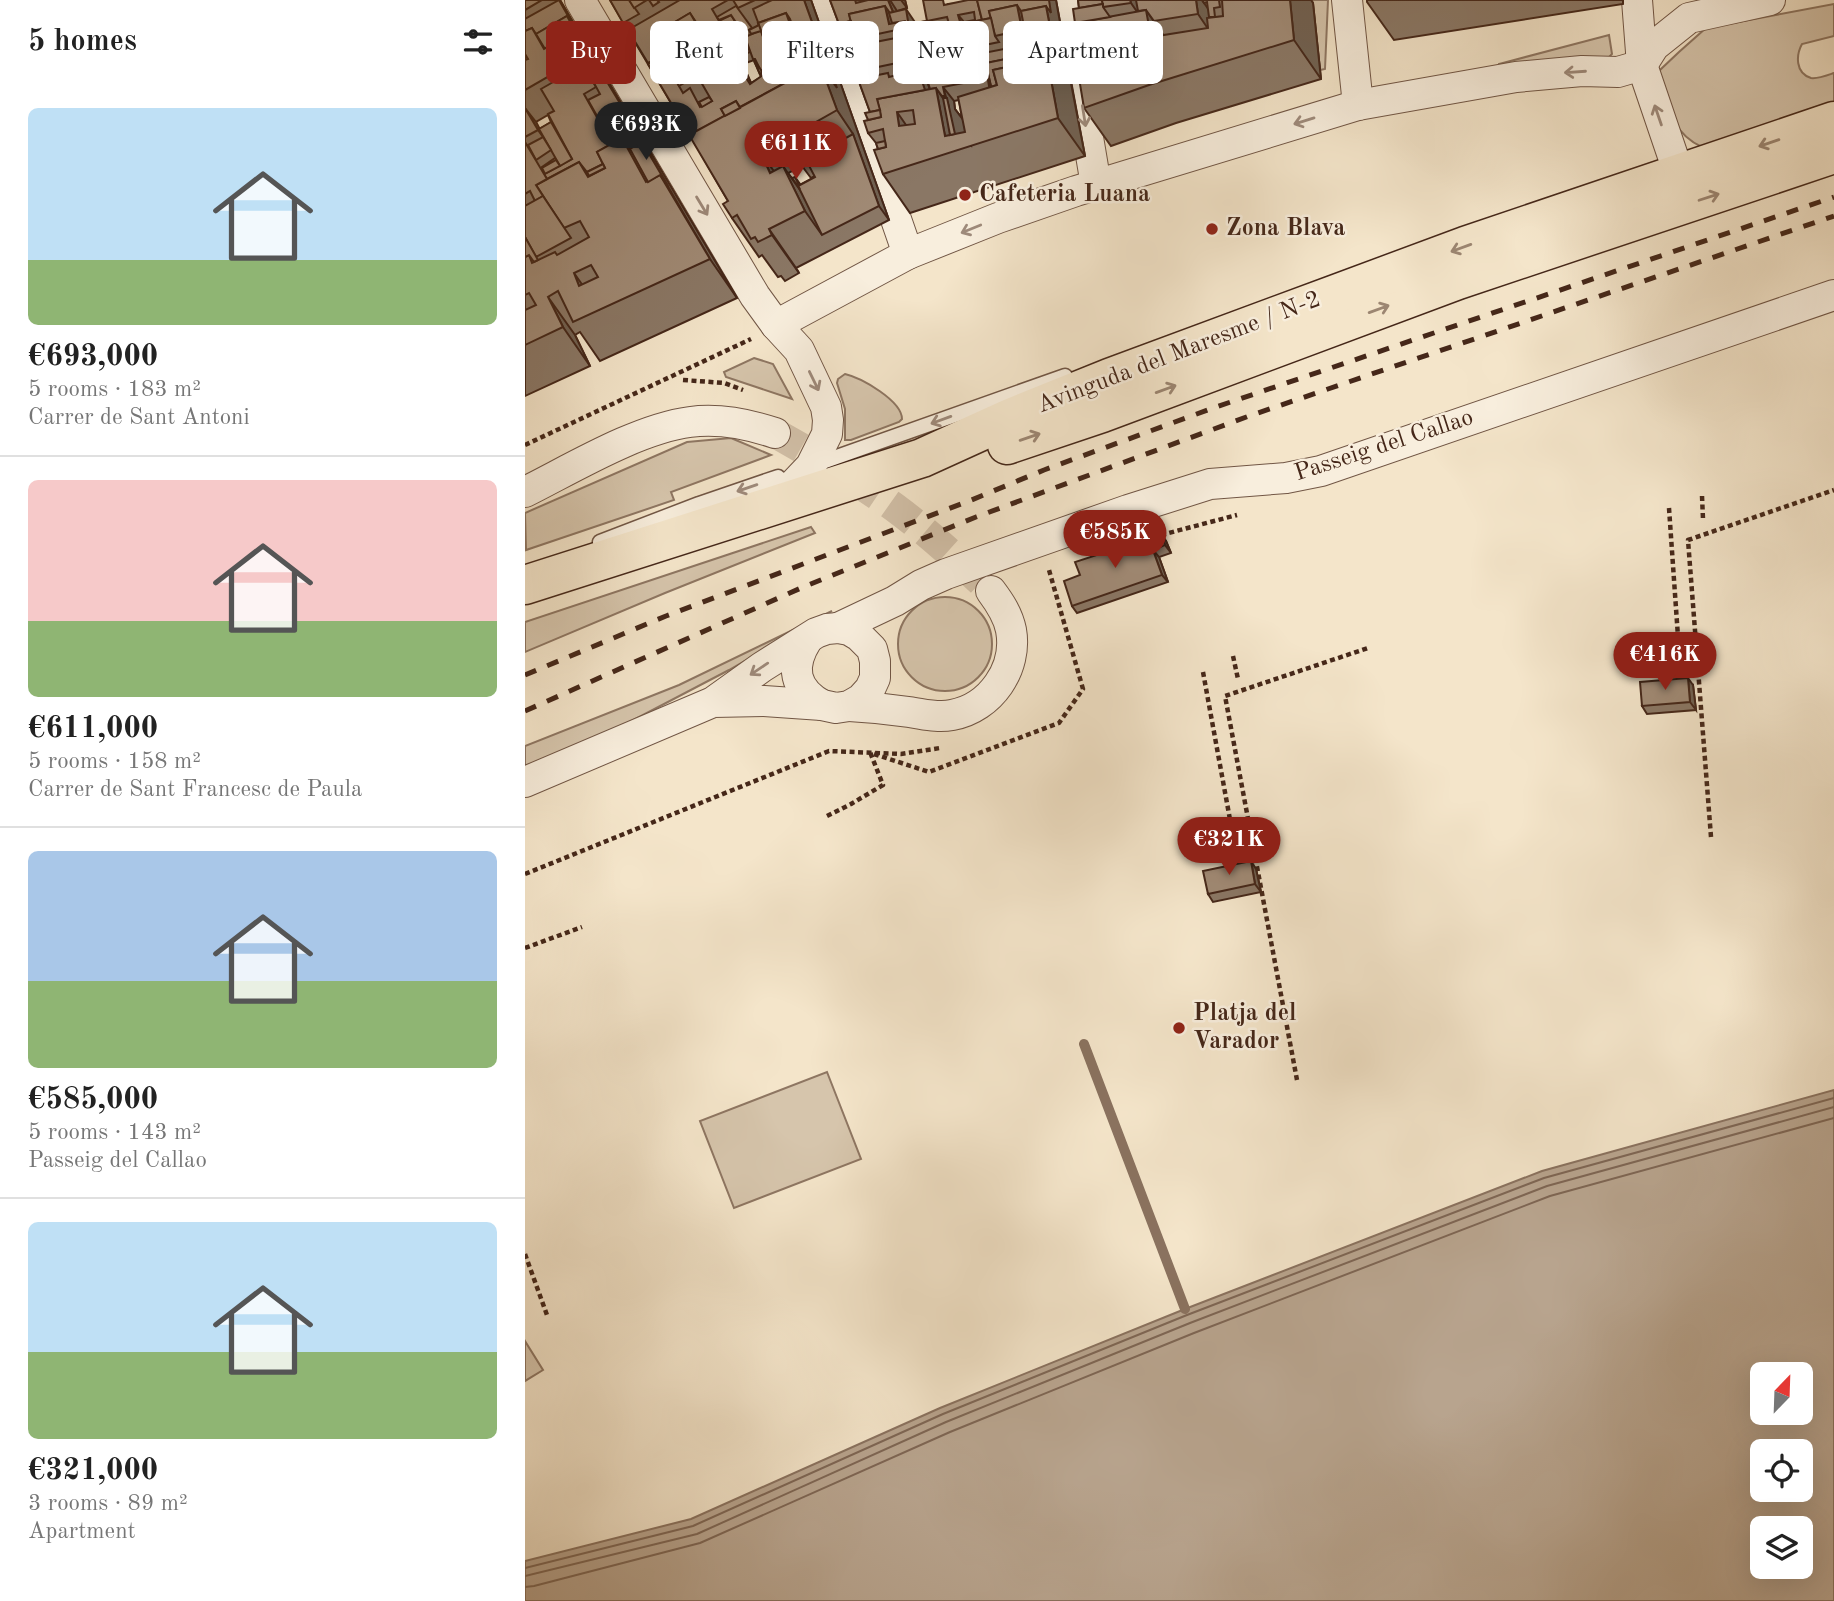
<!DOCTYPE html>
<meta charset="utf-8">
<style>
:root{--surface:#fff;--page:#f2f2f2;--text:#222;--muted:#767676;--line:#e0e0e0;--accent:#8f2418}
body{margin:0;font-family:"Old Standard TT",serif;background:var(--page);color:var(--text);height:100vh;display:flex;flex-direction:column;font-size:26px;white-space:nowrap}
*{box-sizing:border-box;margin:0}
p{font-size:23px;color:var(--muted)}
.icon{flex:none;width:38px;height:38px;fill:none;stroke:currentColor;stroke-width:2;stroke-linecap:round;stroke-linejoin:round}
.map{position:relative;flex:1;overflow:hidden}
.details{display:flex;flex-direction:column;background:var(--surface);width:525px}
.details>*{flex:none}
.hud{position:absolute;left:21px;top:21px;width:665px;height:63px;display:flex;gap:14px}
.needle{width:46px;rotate:23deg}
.fabs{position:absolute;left:1225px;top:1362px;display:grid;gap:14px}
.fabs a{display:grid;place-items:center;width:63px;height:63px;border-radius:10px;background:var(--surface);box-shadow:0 7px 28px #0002;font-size:35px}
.price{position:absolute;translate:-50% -60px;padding:0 16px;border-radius:24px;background:var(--accent);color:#fff;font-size:23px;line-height:46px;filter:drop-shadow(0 2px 4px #0008)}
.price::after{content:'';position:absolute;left:50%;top:42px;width:21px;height:16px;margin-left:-10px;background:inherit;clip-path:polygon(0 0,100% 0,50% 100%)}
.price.current{background:#222;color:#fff}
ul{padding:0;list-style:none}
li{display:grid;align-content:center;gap:14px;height:371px;padding:0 28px}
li+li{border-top:2px solid var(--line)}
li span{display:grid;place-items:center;height:217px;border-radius:10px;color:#555}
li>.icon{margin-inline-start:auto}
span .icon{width:126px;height:126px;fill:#fffc;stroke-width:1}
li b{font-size:30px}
h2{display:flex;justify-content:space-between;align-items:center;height:84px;padding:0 28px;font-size:30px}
.tag{padding:0 24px;border-radius:10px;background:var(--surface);box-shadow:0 7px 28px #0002;font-size:24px;line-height:63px}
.tag.current{background:var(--accent);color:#fff}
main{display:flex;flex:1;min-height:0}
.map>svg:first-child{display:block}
.green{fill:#d6c5ac;stroke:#8e7662;stroke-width:2}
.water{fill:#b8a48e;stroke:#8a725f;stroke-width:2;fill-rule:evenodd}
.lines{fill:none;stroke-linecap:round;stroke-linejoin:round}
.shore{stroke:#7e6654;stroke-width:2}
.stream{stroke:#8a725f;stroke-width:10}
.street-tunnel{stroke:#d1bfa7;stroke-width:30;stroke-dasharray:30 15;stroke-linecap:butt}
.lane-casing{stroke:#715645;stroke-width:17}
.street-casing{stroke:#715645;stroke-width:32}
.primary-casing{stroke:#452719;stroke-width:41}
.path{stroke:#452719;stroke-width:4.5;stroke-dasharray:5 3.5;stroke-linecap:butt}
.lane{stroke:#f8eedd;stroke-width:14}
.street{stroke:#f8eedd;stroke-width:30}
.primary{stroke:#f4e5ca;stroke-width:38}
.rail{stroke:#452719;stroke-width:5;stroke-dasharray:12 12;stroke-linecap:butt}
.wall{fill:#8a7765;stroke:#452719;stroke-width:2;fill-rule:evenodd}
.shaded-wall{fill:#706152;stroke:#452719;stroke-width:2}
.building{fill:#a08a75;stroke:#452719;stroke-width:2;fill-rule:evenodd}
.oneway{stroke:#9e8a7b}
.oneway2{stroke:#9c8672}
.poi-dot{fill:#8f2418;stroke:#f8eedd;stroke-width:2.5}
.labels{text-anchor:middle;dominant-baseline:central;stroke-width:5;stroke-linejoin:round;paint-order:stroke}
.poi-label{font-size:24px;font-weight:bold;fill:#452719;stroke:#f8eedd;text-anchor:start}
.street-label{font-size:24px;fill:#452719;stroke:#f8eedd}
</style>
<main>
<section class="details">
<h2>5 homes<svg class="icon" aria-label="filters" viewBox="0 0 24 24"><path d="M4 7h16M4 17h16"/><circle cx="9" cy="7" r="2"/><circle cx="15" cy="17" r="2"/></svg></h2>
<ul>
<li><span style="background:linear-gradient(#bfe0f5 70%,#8fb573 0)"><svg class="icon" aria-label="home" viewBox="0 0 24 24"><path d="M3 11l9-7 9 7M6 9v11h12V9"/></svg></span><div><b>€693,000</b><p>5 rooms · 183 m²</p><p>Carrer de Sant Antoni</p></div></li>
<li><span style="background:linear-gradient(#f6c9c9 65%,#8fb573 0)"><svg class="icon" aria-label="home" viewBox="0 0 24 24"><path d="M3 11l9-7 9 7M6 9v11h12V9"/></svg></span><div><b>€611,000</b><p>5 rooms · 158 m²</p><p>Carrer de Sant Francesc de Paula</p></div></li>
<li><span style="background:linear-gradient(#a9c7e8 60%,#8fb573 0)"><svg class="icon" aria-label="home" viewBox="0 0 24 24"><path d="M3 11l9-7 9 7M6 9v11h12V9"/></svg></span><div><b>€585,000</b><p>5 rooms · 143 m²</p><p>Passeig del Callao</p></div></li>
<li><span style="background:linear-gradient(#bfe0f5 60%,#8fb573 0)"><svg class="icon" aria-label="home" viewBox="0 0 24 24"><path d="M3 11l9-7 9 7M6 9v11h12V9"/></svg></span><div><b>€321,000</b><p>3 rooms · 89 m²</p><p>Apartment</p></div></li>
</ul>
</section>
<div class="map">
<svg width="1309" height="1601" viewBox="0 0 1309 1601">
<rect width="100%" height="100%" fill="#f4e5ca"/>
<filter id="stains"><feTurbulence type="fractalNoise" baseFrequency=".00286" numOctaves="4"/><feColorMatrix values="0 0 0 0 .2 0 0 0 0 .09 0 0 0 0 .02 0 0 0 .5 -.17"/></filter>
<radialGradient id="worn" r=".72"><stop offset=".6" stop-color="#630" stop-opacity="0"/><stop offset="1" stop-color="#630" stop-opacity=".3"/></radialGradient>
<g class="green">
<path d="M787,0H803L800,69L795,70Z"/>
<path d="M1309,4V36L1277,44C1271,55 1270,73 1286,78C1293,79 1303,75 1309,73V106L1177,147C1147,134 1141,104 1132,75L1135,70L1154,52L1181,28Z"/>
<path d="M1084,35L1087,54L1084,57L974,66V64Z"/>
<path d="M229,358L248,364L267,399L201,377L199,372Z"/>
<path d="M320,374C337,378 377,401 377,419L374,422L326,440H320V409L312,383L313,379Z"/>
<path d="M206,438L246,455L146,492L149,500L1,550L0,513L162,442Z"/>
<path d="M286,527L290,533L140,593L0,652V622Z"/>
<circle cx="420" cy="644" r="47"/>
<path d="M307,611L204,670L97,726L0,767V746L154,685Z"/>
<path d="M302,1072L336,1159L209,1208L175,1121Z"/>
<path d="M0,1341L18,1370L0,1381Z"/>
</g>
<path class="water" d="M1309,1090V1601H0V1561L166,1519L415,1408L660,1309L1017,1171ZM1237,1374H1276V1412H1237ZM1237,1451H1276V1489H1237ZM1237,1528H1276V1566H1237Z"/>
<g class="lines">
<g class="shore">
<path d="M0,1568L168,1526L418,1414L662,1315L1019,1178L1309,1098"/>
<path d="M0,1576L172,1534L421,1422L665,1323L1022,1186L1309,1107"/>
<path d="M0,1587L9,1586L175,1543L425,1432L669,1333L1025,1196L1309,1118"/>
</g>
<path class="stream" d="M559,1044L660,1309"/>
<path class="street-tunnel" d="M250,433C291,456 331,480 369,507C403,532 435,562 466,591"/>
<defs>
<g id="lane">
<path d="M289,465L540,376"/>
<path d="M75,542L174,504L253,477"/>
</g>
<g id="street">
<path d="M55,0L230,296L251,325L274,350L301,407L303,420L302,434L286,466L268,485L242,496"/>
<path d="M295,0L383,254"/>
<path d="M540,0L571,185"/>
<path d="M822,0L833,105"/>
<path d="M1112,0L1117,65L1154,174L1145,190"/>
<path d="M1117,65L1129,46L1164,18L1245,0"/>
<path d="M251,325L383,254L473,218L551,191L833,105L991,77L1057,71L1093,72L1117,65"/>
<path d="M0,492C48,468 112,429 165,422C194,418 223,424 250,433"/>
<path d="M313,628L370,601L396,585L421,574L603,510L685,484L761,478L796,471L1309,295"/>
<path d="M282,640C265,667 269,689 297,705"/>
<path d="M324,706C344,707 364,709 384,712C399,714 412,718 427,715C466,708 493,668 486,630C483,615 475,603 466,591"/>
<path d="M0,782L188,702L237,667L291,633L302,629L313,628L324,630L334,636L347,649L350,661V678L345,689L336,699L324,706L311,708L297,705L239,701L188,702"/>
</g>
<g id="primary">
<path d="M482,445L577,413L933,280L1309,154"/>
<path d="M0,585L397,458L485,418L584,378L808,295L940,246L1309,121"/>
</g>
</defs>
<use href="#lane" class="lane-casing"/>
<use href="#street" class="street-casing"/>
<use href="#primary" class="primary-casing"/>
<g class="path">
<path d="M158,380L199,383L218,390"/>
<path d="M0,445L226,339"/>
<path d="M1177,496L1178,519"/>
<path d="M1144,508L1153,637"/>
<path d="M636,535L712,515"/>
<path d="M708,656L713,679"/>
<path d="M678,672L706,825"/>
<path d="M349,754L404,772L534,723L558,689L524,570"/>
<path d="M302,816L326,804L358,785L345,752"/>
<path d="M1186,837L1163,540L1309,490"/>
<path d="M0,874L304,751L376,754L415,748"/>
<path d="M0,948L57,927"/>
<path d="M772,1080L700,696L843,648"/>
<path d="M0,1254L22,1315"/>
</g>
<use href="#lane" class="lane"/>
<use href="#street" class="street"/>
<use href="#primary" class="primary"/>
<g class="rail">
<path d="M0,675L141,616L444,501L519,470L688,408L1309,197"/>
<path d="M0,711L276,588L451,517L724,416L1309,216"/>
</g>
</g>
<g class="wall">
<path d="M0,0H35L69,60L212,298L75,361L55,332L50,335L65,366L0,396ZM23,115L26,122L14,129L11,122ZM30,158L31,160L17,168V167Z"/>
<path d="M85,0H286L364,220L271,268L274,273L260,281L256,276L253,277L237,255L234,257L207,218L203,201L165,135ZM229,60L236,77L226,83L217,63L218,64ZM277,166L286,178L290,176V177L275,185L267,178L263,173Z"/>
<path d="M305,0H380L382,8L372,11L390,23L402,21L423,4L531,0L560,156L385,213L358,174L353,149L351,143L343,133V120L345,112L333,79L329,72L320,48L315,42L314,24ZM450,20L451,27L446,33L436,50L440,56L425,68L416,70L407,63L406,55L413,53L408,28L424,25L430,35L441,32L439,22ZM434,100L437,118L430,109L429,101Z"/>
<path d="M553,0H786L788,3L796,79L651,123L586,146L559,108L550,23L554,8Z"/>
<path d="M842,0H1098V4L869,40L842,2Z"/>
<path d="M636,534L641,541L646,553L634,557L643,582L552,613L547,606L555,575Z"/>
<path d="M1168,685L1171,710L1122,714L1117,706Z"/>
<path d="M731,869L736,892L688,902L683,894Z"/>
</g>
<g class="shaded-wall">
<path d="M34,0H35L57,37L47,23Z"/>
<path d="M279,0H286L364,220L354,206L328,134L312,110L295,64L301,57L297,50Z"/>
<path d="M363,0H365L372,11L371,19Z"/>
<path d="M376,0H380L382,8Z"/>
<path d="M524,0H531L545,78L535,63L530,39L526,32L521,6Z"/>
<path d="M605,0H612L621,10L648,49L626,37L620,23L606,3Z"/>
<path d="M671,0H677L688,16L692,42L673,14Z"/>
<path d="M765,0H786L788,3L796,79L769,40Z"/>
<path d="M492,5L512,34L501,37L497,30Z"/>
<path d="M360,6L376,29L364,24Z"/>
<path d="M381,9L396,31L401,73L391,59L386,35L381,28L380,21Z"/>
<path d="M261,13L280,41L283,57L270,38Z"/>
<path d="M433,15L439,22L441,32L436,25Z"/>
<path d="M42,16L57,37L123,148L50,32Z"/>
<path d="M402,21L408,28L413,53L408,46Z"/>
<path d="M191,28L200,33L210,48L213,57L217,63L227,85L240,105L208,64Z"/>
<path d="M400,48L406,55L409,71L407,69L405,70Z"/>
<path d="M526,50L545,78L560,156L533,118L522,58Z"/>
<path d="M392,66L402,81L410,105L400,91Z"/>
<path d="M418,87L429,101L430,109L442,125L446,146L420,136L411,88L424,107Z"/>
<path d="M0,108L11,122L23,144L13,130Z"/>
<path d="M372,112L399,151L374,126Z"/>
<path d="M108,126L123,148L212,298L185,259Z"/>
<path d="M236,135L280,197L270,177L275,184L297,235L280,211L265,181L243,149Z"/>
<path d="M236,153L263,191L245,173Z"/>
<path d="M244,229L271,268L274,273L247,235Z"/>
<path d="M49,273L75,310L54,286Z"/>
<path d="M23,297L50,335L65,366L38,327Z"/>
<path d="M636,534L641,541L646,553L640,545Z"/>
<path d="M628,550L634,557L643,582L637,575Z"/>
<path d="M1163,678L1168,685L1171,710L1165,702Z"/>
<path d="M726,861L731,869L736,892L730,884Z"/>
</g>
<g class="building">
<path d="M0,0H17L0,10Z"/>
<path d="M34,0L47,23L42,16L11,34L7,28L0,31V19Z"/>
<path d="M85,0H104L114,14L98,23Z"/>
<path d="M104,0H122L109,8Z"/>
<path d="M124,0H132L134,2L128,6Z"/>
<path d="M155,0H203L187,9L194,21L206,15L213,26L200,33L217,70L212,63L210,64L195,35L191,28L179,34L165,13L138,29L146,43L133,50L137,56L123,63L103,30Z"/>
<path d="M208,0H230L213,8Z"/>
<path d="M247,0H279L297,50L260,67L267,79L215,107L211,101L196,109L200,116L165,135L123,64L137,56L158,93L165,88L175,107L187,101L176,82L193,72L169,31L146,43L138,29L165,13L178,35L191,28L208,64L212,63L225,84L238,75L230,59H228L220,37L236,30L242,48L247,54L274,45L265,19L261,13L233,23L236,30L228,9Z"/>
<path d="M305,0H330L331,3L343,0H363L368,12L365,13L360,6L324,14L326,21L314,24Z"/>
<path d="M398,0H418L419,5L443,0H452L457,20L451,21L453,31L446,33L445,28L451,27L449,12L433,15L436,25L425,27L422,17L402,21L408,46L400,48L404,64L400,65L404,72L401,73L390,23L402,21Z"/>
<path d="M452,0H524L526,13L521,6L496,11L492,5L464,11L466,18L457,20Z"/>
<path d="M553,0H577L578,4L554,8Z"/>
<path d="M577,0H605L606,3L578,7Z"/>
<path d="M611,0H671L673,14L629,21L621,10L613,11Z"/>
<path d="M677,0H694L695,7L689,8L690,17H684L682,2L679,3Z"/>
<path d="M697,0H765L769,40L624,85L559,108L545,24L621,10L626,37L683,28L682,18L698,16Z"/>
<path d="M578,4V7L585,17L550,23L548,9Z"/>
<path d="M492,5L497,30L470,36L464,11Z"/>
<path d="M211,6L227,28L218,33L206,15L194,20L192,17Z"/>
<path d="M360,6L364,24L380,21L381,28L315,42L313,36L328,32L324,14Z"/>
<path d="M521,6L526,32L501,37L496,11Z"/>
<path d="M381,9L384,27L380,21L367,23L364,13Z"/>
<path d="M261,13L270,38L242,48L233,23Z"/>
<path d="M42,16L54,38L50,32L20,49L11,34Z"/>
<path d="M466,18L470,36L474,42L436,50L433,35L453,31L451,21Z"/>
<path d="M326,21L328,32L315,35L312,24Z"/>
<path d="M234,25L236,31L226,34L224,30Z"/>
<path d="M7,28L19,49L50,32L64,53L0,90V60L3,59L0,54V31Z"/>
<path d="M169,31L189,66L154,86L133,50Z"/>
<path d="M386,35L391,59L329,72L320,48Z"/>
<path d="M530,39L535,63L526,50L461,63V66L446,69L447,75L458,73L459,79L418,87L420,96H417L411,88L405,89L401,76L408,74L407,69L402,71L400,65L411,62L413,71L425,68L423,60Z"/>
<path d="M220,40L225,52L213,57L207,45Z"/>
<path d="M526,50L529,69L522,58L468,70L472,85L466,87L461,63Z"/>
<path d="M301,57L312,88L295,64L267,79L265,74Z"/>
<path d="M522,58L533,118L358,174L349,150L361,147L358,129L343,133L339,121L356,117L352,99L411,88L420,136L440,132L433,97L472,85L468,70ZM388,110L390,124L374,126L372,112Z"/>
<path d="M229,61L236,70L237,74H235Z"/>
<path d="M295,64L312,110L259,140L252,126L236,135L243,149L236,153L245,173L258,166L280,211L244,229L247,235L233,242L230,237L226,239L212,215L207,218L198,204L203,201L164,135Z"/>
<path d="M58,65L71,87L59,94L84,139L108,126L121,149L117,142L105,149L97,138L72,152L78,164L62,172L54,162L22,179L19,174L47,159L23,114L29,111L16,89Z"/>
<path d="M392,66L400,90L352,99L355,110L345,112L333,79L363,73L364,77L376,74L375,70Z"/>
<path d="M73,67L113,133L108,126L85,139L63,100L75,94L63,72Z"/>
<path d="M459,74H463L466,86H464L463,80Z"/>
<path d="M184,97L187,101L177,107L174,102Z"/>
<path d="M418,98H422L430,134L425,135Z"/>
<path d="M211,101L215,108L200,116L196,109Z"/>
<path d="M0,108L13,130L0,137Z"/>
<path d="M355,110L356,117L343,120L340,113Z"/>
<path d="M26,122L47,159L35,166L14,129Z"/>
<path d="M328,134L354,206L297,235L273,186L290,177L281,160Z"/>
<path d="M18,137L26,150L11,160L3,145Z"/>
<path d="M97,138L121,182L135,175L185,259L48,322L33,291L23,297L38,327L0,345V310L11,305L4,293L0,295V257L4,255L7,263L30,252L32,255L64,237L55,221L39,228L11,185L54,162L63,177L80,168L72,152ZM66,265L73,277L54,286L49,273Z"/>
<path d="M360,141L361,147L353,149L351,143Z"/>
<path d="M0,142L22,179L11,185L18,196L10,201L5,191L0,194Z"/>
<path d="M117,142L143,186L135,175L123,182L105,149Z"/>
<path d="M31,160L35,166L20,174L17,168Z"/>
<path d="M78,164L80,168L64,176L62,172Z"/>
<path d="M270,177L274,185L273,186L275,189L267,178Z"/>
<path d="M18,196L46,238L11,257L0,237V206Z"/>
<path d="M0,237L13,260L9,262L4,255L0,257Z"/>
<path d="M636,534L640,545L628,550L637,575L547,606L539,581L555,575L550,562Z"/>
<path d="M1163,678L1165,702L1117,706L1115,682Z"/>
<path d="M726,861L730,884L683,894L678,871Z"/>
</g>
<defs><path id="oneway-shaft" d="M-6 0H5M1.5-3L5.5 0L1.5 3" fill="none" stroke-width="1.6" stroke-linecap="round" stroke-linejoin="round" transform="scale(1.75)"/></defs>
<g class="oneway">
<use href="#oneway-shaft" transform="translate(1050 72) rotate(176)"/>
<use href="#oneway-shaft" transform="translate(1133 115) rotate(-109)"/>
<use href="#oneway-shaft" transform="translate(559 116) rotate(81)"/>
<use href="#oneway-shaft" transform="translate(779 121) rotate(163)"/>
<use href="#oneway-shaft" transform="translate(177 206) rotate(59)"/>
<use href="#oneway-shaft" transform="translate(446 229) rotate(158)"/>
<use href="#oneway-shaft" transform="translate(289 381) rotate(64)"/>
<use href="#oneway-shaft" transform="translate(416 420) rotate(160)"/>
<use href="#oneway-shaft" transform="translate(222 488) rotate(161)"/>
<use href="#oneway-shaft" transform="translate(234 669) rotate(146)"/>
</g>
<g class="oneway2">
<use href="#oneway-shaft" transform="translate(1244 143) rotate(161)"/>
<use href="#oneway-shaft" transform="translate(1184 197) rotate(-18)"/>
<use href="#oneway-shaft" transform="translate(936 248) rotate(160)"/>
<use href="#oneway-shaft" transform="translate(854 309) rotate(-20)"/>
<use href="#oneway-shaft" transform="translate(641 389) rotate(-20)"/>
<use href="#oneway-shaft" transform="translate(505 437) rotate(-19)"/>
</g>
<g class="poi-dot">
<circle cx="440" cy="195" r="7"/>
<circle cx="687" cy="229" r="7"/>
<circle cx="654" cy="1028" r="7"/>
</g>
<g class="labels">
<g class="poi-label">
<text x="454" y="195">Cafeteria Luana</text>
<text x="701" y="229">Zona Blava</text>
<text x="668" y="1014">Platja del<tspan x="668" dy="28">Varador</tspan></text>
</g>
<g class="street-label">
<text transform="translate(654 353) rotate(-21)">Avinguda del Maresme / N-2</text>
<text transform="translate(859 446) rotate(-18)">Passeig del Callao</text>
</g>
</g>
<rect width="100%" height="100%" filter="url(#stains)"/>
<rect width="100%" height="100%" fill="url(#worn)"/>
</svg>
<div class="fabs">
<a><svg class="needle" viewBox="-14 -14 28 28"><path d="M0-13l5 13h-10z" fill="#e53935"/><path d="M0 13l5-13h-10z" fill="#767676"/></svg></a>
<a><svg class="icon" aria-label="locate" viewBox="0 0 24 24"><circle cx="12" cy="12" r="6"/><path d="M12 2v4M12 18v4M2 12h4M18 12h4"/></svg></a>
<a><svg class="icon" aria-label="layers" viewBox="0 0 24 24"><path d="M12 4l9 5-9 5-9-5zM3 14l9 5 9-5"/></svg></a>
</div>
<b class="price current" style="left:121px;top:162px">€693K</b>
<b class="price" style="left:271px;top:181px">€611K</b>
<b class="price" style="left:590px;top:570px">€585K</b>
<b class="price" style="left:1140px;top:692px">€416K</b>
<b class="price" style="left:704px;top:877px">€321K</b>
<div class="hud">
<a class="tag current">Buy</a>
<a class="tag">Rent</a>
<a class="tag">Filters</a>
<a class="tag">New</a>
<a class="tag">Apartment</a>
</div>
</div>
</main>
